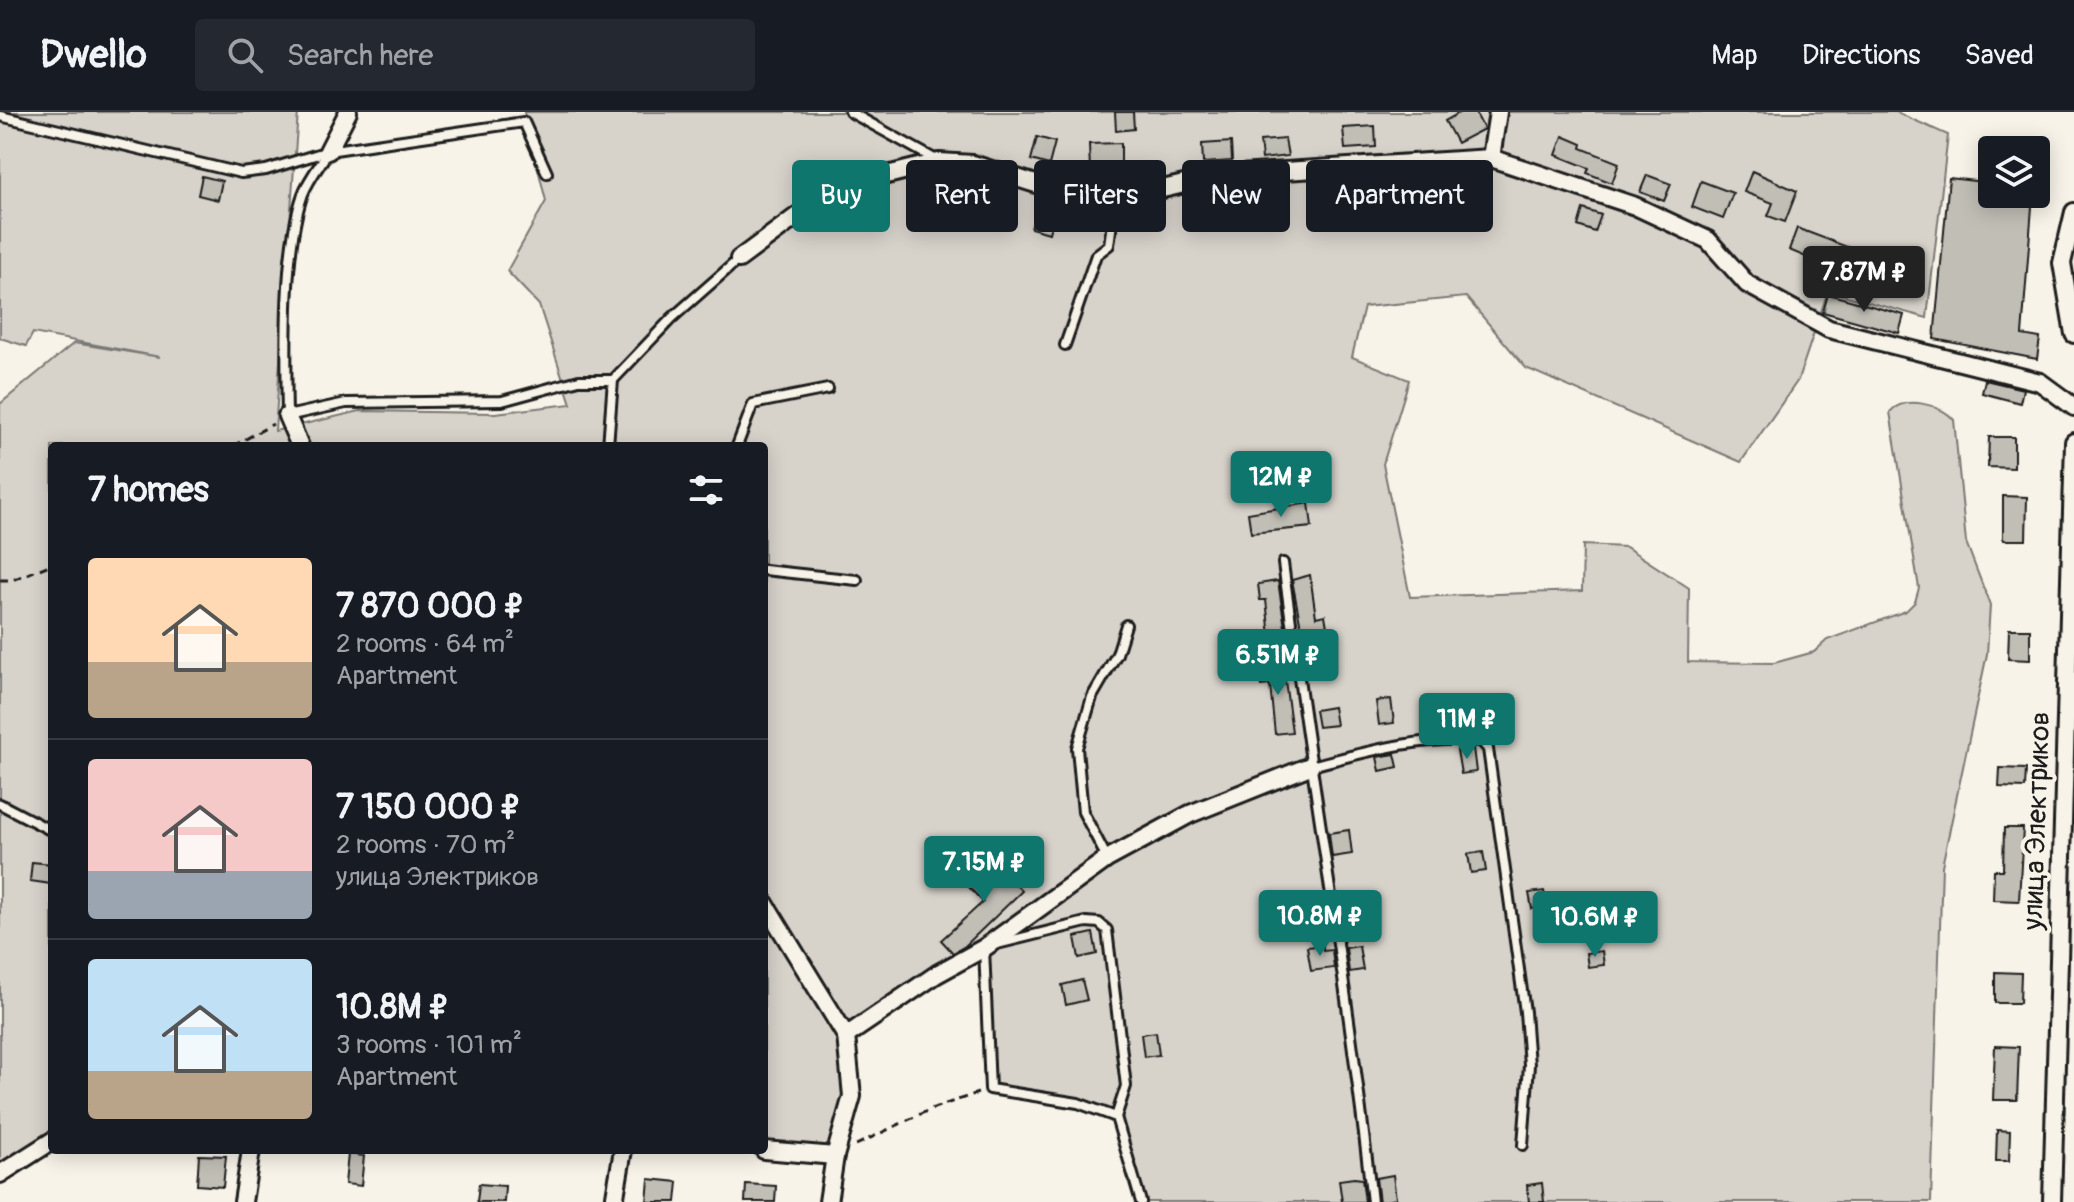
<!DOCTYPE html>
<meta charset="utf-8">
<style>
:root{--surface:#171b24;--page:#242831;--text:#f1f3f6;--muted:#9ea1a6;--line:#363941;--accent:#0f766e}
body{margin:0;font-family:Pangolin,sans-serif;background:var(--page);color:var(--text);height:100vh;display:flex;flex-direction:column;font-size:30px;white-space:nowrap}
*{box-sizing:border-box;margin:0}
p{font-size:26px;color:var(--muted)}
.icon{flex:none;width:44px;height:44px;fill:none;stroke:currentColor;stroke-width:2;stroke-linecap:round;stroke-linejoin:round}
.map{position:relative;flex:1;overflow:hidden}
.details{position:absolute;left:48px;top:330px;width:720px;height:712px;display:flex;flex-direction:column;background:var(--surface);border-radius:8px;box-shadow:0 4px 20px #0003}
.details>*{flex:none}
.guide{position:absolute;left:792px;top:48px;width:760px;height:72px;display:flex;gap:16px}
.tools{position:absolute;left:1978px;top:24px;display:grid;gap:16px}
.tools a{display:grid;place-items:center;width:72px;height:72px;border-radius:8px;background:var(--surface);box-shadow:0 4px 20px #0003;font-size:40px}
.price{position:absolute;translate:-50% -68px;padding:0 18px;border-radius:8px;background:var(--accent);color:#fff;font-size:26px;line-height:52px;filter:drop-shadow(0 2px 4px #0008)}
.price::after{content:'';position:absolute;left:50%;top:48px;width:24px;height:18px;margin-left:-12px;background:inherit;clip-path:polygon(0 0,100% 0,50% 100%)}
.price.active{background:#222;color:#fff}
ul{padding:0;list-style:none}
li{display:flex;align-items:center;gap:24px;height:200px;padding:0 40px}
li+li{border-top:2px solid var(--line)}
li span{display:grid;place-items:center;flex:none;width:224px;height:160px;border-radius:8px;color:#555}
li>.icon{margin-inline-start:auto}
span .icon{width:96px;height:96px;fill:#fffc;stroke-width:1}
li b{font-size:34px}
h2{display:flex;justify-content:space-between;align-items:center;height:96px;padding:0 40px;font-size:34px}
.tag{padding:0 28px;border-radius:8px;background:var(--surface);box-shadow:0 4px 20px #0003;font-size:28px;line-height:72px}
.tag.active{background:var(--accent);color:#fff}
header{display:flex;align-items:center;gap:48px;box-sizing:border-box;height:112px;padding:0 40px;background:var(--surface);border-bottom:2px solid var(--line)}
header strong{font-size:38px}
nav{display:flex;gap:44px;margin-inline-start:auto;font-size:28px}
.search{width:560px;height:72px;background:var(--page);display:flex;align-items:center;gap:20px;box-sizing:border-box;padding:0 28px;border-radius:8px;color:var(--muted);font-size:30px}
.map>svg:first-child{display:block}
.green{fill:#d7d3cb;stroke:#7a7874;stroke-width:2}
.building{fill:#c0beb5;stroke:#1c1c1c;stroke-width:2}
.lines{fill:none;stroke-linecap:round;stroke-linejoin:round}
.lane-casing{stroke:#1c1c1c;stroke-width:14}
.street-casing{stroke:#1c1c1c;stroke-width:22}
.path{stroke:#1c1c1c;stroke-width:3;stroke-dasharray:8 6;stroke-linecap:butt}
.lane{stroke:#f7f3e8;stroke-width:8}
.street{stroke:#f7f3e8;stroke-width:16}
.labels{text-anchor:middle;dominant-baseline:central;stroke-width:8;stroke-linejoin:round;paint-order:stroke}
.street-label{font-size:28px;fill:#1c1c1c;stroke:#f7f3e8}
</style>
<header>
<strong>Dwello</strong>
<div class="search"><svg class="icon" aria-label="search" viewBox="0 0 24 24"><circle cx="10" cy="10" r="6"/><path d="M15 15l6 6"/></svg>Search here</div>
<nav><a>Map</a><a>Directions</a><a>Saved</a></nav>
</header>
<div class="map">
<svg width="2074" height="1090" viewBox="0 0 2074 1090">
<rect width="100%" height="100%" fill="#f7f3e8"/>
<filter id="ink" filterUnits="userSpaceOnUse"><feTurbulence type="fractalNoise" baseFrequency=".0125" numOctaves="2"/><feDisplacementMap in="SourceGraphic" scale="16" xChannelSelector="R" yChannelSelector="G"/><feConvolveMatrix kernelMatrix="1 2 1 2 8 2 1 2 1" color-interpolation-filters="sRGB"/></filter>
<g filter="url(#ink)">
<path class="green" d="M0,0H298L275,319L360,299L495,301L571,292L539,193L507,159L546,89L524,0H1896L1948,23L1927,206L1828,179L1798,268L1741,350L1526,256L1466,185L1364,195L1352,245L1409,268L1383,352L1410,485L1582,479L1583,433L1626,435L1689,476L1688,550L1774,551L1814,540L1827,528L1906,499L1915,490L1919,476L1890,300C1904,283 1941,292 1954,308L1966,430L1990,493L1987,542L1942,754L1931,1090H1141L1116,1005L1078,991L990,977L984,836L933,876L846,924L852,984L835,1044L764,1038V334H52V1029L0,1062V292L74,231L160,245L33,221L26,234L0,226Z"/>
<g class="building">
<path d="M1115,0H1133L1134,17L1116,19Z"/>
<path d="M1461,0H1475L1484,17L1457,31L1445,9Z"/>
<path d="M1375,14L1376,35L1345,37L1343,16Z"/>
<path d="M1563,24L1582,32L1581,36L1619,51L1612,71L1587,61L1589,56L1556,43Z"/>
<path d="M1037,25L1055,30L1049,53L1031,48Z"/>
<path d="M1285,27L1288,44L1262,47L1260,29Z"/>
<path d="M1231,30L1232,49L1203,51L1202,32Z"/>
<path d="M1121,31V57L1090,58L1089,32Z"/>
<path d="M1752,59L1797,79L1785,110L1768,104L1773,91L1744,80Z"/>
<path d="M1647,63L1671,72L1664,89L1640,80Z"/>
<path d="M202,64L222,69L218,88L198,83Z"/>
<path d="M1949,66L1992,71V82H2033L2022,223L2040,226L2037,247L1934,227Z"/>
<path d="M1701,69L1733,81L1723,107L1692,95Z"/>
<path d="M1037,97L1054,102L1049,121L1031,116Z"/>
<path d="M1583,97L1601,103L1595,120L1578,114Z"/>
<path d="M1797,116L1871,144L1862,168L1789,138Z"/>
<path d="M1828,182L1904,203L1899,221L1823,200Z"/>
<path d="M1985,268L2023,277L2020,291L1982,281Z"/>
<path d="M1989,325H2014V356L1988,355Z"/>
<path d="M2003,384L2027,385L2026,428H2003Z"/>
<path d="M1309,391L1312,415L1251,421L1248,401Z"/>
<path d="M1310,463L1316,505L1325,503L1329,527L1304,531L1292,468Z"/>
<path d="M1278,469L1286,522L1270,524L1266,488H1260L1258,472Z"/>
<path d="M2009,517H2030V548L2008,547Z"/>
<path d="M1283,554L1292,620L1275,622L1270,573L1261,574L1259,556Z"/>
<path d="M1391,587L1394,611L1379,613L1376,589Z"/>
<path d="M1333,595L1336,613L1318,615L1315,598Z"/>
<path d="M1451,596L1453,615L1436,616L1434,598Z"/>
<path d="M1473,636L1476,660L1461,662L1457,638Z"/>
<path d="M1395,642L1398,655L1380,659L1377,645Z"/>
<path d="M2000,656L2026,657L2025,676L1999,675Z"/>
<path d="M2004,716H2023L2019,789L1993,788L1994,758H2003Z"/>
<path d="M1349,718L1352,742L1332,745L1329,721Z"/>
<path d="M1483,740L1486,759L1471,761L1468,742Z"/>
<path d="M992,747L1022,779L965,834L953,841L941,828L983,790L966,772Z"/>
<path d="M32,750L52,752L51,772L30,769Z"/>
<path d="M1544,779L1547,795L1532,797L1529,781Z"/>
<path d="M1093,821L1097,842L1079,846L1075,825Z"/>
<path d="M1323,833V839L1332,838L1334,856L1311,859L1307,835Z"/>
<path d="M1359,834L1363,858L1349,860L1346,836Z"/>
<path d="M1602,839L1604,853L1588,855L1586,841Z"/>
<path d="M1995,860L2021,861L2020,891H1995Z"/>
<path d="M1082,868L1087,888L1066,893L1062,873Z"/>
<path d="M1156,920L1159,943L1144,945L1141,922Z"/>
<path d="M1995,934L2019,935L2017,988H1993Z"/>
<path d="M1997,1018L2010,1019L2009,1049H1996Z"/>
<path d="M348,1042L364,1044L361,1074L345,1072Z"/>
<path d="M199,1043L226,1044L223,1075L197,1073Z"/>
<path d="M1393,1063L1396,1087L1379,1090L1376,1066Z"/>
<path d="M1354,1066L1362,1067L1365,1090H1342L1339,1068Z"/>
<path d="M649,1067L678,1070L676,1090H647Z"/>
<path d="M1542,1071L1544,1090H1529L1527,1073Z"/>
<path d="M479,1072L505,1074L504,1090H477Z"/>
<path d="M746,1072L776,1074L775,1090H745Z"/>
</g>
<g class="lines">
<defs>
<g id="lane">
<path d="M850,0L938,49"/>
<path d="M0,4L241,61L266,58L328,39L524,10L547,61"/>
<path d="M328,40C320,53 308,68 303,82C283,138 286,244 287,304L346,291L502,289L579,268H613L672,206L739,147"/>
<path d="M1065,233L1096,143L1109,133L1115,89"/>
<path d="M608,334L613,268"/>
<path d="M737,334L753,292L828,277"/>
<path d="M1283,451C1311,664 1348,876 1372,1090"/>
<path d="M764,458L857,468"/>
<path d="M1311,654C1366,640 1424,623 1481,629L1488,637L1525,900L1529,953L1523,1033"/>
<path d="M0,692L52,719"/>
<path d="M1107,746L1083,700L1077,636L1092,585L1117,542L1126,513"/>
<path d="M997,832L1086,810L1099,811L1107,818L1126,974L1116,1005"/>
<path d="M984,836L990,977L1078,991L1116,1005L1141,1090"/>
</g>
<g id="street">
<path d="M328,39L348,0"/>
<path d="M1491,46L1498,0"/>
<path d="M2074,100L2062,151L2074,222"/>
<path d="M739,147L835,76L939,50L973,52L1061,80L1115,88L1223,63L1491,46L1635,94L1708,128L1747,172L1829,217L2040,270L2074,295"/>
<path d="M287,304L300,334"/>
<path d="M764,790L846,924L852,984L835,1044L828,1090"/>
<path d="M846,924L937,862L984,836L1107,747L1190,702L1310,654"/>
<path d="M764,1038L835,1044"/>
<path d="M0,1062L52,1029"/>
<path d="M243,1090L251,1038"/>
<path d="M614,1090L623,1038"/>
<path d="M2052,1090L2074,330"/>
</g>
</defs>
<use href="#lane" class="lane-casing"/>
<use href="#street" class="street-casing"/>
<g class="path">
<path d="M233,334L273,312"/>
<path d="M0,468H12L52,452"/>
<path d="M856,1033L931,997L978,981"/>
</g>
<use href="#lane" class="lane"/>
<use href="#street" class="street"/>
</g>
</g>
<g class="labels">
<g class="street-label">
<text transform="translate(2037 709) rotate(-88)">улица Электриков</text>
</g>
</g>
</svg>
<div class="tools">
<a><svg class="icon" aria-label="layers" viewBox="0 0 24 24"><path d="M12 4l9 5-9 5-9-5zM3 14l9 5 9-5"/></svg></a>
</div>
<b class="price active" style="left:1864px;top:202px">7.87M ₽</b>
<b class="price" style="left:1281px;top:407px">12M ₽</b>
<b class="price" style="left:1278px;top:585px">6.51M ₽</b>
<b class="price" style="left:1467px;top:649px">11M ₽</b>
<b class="price" style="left:984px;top:792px">7.15M ₽</b>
<b class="price" style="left:1320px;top:846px">10.8M ₽</b>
<b class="price" style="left:1595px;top:847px">10.6M ₽</b>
<div class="guide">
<a class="tag active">Buy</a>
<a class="tag">Rent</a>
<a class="tag">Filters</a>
<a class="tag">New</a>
<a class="tag">Apartment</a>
</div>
<section class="details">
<h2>7 homes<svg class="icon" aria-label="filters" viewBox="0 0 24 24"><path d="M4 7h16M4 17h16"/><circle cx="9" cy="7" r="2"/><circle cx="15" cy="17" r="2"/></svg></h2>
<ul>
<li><span style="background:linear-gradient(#ffd9b3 65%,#b9a48a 0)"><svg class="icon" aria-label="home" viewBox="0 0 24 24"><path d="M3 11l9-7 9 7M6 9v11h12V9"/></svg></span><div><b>7 870 000 ₽</b><p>2 rooms · 64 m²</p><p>Apartment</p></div></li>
<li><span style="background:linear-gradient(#f6c9c9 70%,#9aa5b1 0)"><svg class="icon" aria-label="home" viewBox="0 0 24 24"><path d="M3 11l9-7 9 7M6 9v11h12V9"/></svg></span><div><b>7 150 000 ₽</b><p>2 rooms · 70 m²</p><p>улица Электриков</p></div></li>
<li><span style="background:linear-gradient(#bfe0f5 70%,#b9a48a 0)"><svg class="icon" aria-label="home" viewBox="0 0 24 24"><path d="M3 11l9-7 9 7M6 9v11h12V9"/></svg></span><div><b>10.8M ₽</b><p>3 rooms · 101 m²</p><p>Apartment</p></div></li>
</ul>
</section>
</div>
